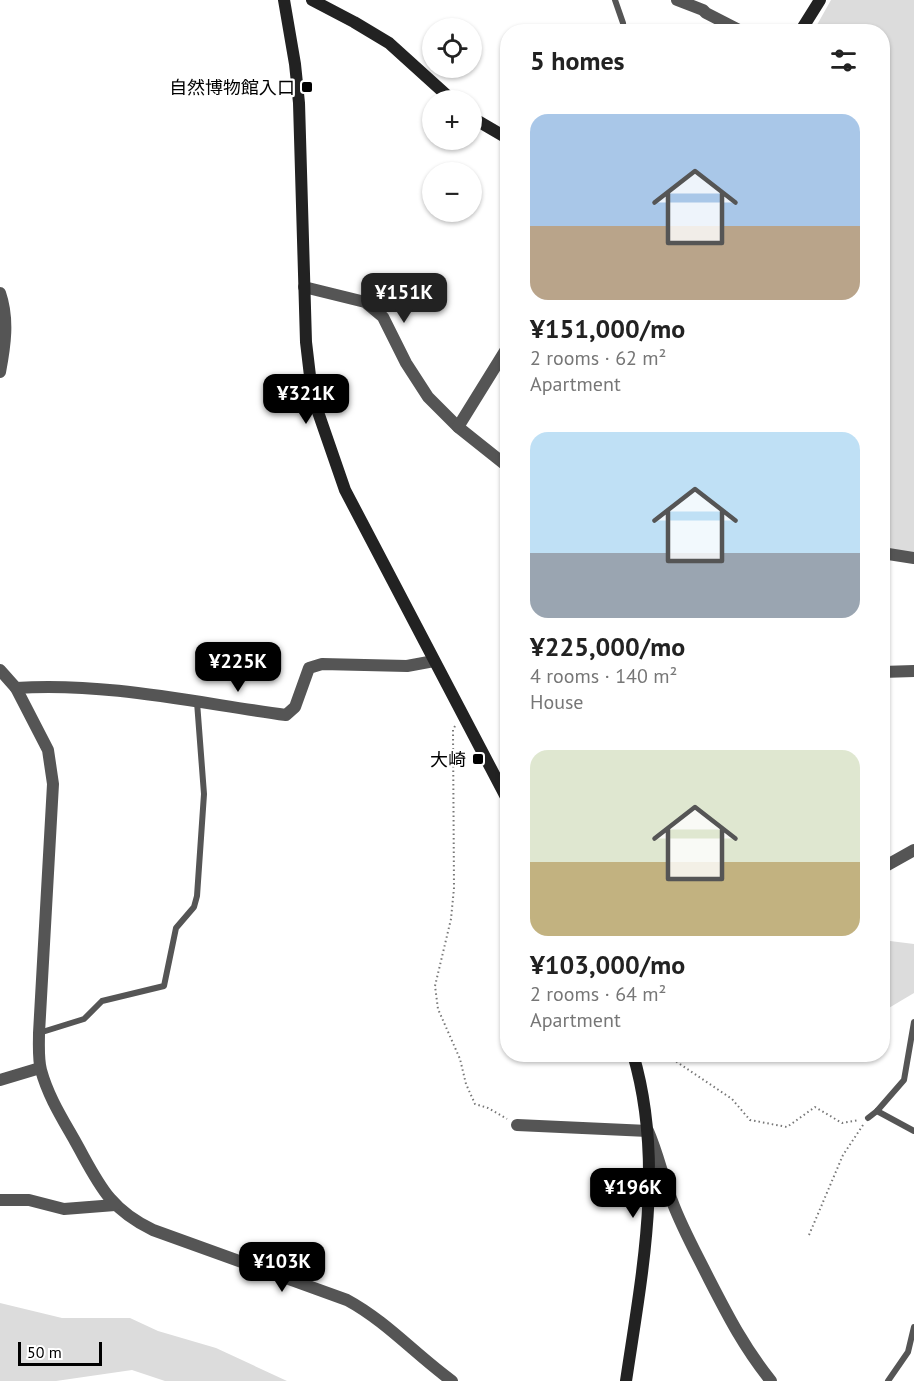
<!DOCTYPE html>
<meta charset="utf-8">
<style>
:root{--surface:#fff;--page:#f2f2f2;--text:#222;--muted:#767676;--accent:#000}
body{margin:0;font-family:"PT Sans","Noto Sans JP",sans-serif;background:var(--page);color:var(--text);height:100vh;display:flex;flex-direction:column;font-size:22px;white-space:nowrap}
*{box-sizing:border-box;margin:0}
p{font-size:20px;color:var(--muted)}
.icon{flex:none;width:33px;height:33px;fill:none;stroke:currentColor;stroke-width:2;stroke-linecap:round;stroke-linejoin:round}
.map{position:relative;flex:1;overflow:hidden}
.sheet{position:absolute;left:500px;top:24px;width:390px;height:1038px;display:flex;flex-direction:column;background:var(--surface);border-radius:24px;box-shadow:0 2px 4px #0004}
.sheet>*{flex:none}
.tools{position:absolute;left:422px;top:18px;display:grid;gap:12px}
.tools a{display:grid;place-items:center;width:60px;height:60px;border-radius:50%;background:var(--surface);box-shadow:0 2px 4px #0004;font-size:30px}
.scale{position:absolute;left:18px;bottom:15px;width:84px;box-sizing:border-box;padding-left:6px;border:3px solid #000;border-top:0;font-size:16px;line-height:21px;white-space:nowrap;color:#000;-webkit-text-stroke:4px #fff;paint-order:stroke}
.price{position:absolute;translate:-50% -51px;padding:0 14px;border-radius:12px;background:var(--accent);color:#fff;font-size:20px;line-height:39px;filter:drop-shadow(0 2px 3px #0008)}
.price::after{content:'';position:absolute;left:50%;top:36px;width:18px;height:14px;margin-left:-9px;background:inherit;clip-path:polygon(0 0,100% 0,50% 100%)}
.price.on{background:#222;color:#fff}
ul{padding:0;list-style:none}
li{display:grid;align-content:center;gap:12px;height:318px;padding:0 30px}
li span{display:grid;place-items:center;height:186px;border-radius:18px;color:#555}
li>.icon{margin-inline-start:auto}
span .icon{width:108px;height:108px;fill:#fffc;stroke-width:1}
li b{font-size:26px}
h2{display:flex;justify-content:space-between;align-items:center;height:72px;padding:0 30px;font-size:26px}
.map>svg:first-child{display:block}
.green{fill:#dcdcdc}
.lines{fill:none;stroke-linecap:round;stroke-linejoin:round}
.path{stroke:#777;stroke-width:2;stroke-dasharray:1.5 3;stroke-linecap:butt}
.lane{stroke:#555;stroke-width:6}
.street{stroke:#555;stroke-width:12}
.secondary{stroke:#222;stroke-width:12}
.poi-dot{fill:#000;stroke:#fff;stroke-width:2}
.labels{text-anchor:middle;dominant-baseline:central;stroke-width:4.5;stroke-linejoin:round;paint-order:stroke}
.poi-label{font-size:18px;fill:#000;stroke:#fff;text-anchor:end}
</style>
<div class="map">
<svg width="914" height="1381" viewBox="0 0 914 1381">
<rect width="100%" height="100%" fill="#fff"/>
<g class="green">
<path d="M831,0H914V558L882,553V32H813Z"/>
<path d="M882,940L914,944V993L882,1012Z"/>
<path d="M0,1303L62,1318H130L158,1331L216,1348L287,1381H165L132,1370L56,1381H0Z"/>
</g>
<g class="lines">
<g class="path">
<path d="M455,726L453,730L454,888L451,919L435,986L438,1009L460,1059L466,1084L475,1104L488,1108L507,1119"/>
<path d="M665,1054L732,1099L750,1120L787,1127L815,1107L842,1123L859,1120"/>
<path d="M809,1235L843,1155L863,1125"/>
</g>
<g class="lane">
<path d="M615,0L623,23L624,32"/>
<path d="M39,1033L84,1019L102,1001L164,986L176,928L194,907L197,896L204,794L197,702"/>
<path d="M877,1111L914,1131"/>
<path d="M868,1118L877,1111L904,1080L914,1022"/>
<path d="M888,1381L908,1352L914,1327"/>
</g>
<g class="street">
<path d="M677,0L703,10L706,13L743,32"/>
<path d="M304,287L365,302L383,317L406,363L428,397L458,427L507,466"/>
<path d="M0,293C9,319 5,346 0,372"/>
<path d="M458,427L507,348"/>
<path d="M882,553L914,558"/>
<path d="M0,670L16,688L48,750L53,784L39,1033C39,1045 38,1059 41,1070C48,1096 62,1118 75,1141C98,1182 108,1209 153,1230L347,1300C386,1321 416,1355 452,1381"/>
<path d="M882,672L914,671"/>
<path d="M16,688C107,682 197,703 286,715L295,707L309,668L322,664L407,666L434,661"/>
<path d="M882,868L914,850"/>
<path d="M0,1080L40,1068"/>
<path d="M517,1125L648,1131C658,1154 663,1178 672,1201C682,1228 696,1253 709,1279C729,1318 744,1347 771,1381"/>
<path d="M0,1200H29L64,1209L115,1205"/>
</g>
<g class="secondary">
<path d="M284,0L295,64L299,103L306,342L310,376L318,412L345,490L507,799"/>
<path d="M312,0L354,22L389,43L452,100"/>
<path d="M800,32L820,0"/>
<path d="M471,117L507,138"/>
<path d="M626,1381C642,1273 665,1162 633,1054"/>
</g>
</g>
<g class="poi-dot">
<rect x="301" y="81" width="12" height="12" rx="3"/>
<rect x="472" y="753" width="12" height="12" rx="3"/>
</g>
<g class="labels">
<g class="poi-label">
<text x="295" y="87">自然博物館入口</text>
<text x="466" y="759">大崎</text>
</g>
</g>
</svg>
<div class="tools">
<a><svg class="icon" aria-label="locate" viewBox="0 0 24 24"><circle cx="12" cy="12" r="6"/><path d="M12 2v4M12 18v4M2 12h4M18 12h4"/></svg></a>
<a>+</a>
<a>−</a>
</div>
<div class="scale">50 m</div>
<b class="price on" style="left:404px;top:324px">¥151K</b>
<b class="price" style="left:306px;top:425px">¥321K</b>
<b class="price" style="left:238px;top:693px">¥225K</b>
<b class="price" style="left:633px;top:1219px">¥196K</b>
<b class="price" style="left:282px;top:1293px">¥103K</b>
<section class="sheet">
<h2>5 homes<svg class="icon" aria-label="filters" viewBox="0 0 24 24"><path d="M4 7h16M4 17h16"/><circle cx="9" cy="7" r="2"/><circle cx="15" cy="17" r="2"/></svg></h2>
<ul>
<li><span style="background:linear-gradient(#a9c7e8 60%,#b9a48a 0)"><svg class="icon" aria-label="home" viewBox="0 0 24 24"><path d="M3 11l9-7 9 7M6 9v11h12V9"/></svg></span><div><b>¥151,000/mo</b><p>2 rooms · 62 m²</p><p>Apartment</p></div></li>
<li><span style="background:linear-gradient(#bfe0f5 65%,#9aa5b1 0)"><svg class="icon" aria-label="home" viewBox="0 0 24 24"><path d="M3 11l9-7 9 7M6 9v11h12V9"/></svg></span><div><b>¥225,000/mo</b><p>4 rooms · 140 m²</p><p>House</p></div></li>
<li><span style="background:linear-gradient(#dfe7d0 60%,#c2b280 0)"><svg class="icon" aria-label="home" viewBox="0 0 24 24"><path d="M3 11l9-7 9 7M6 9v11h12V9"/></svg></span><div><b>¥103,000/mo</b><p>2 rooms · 64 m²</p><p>Apartment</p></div></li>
</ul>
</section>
</div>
